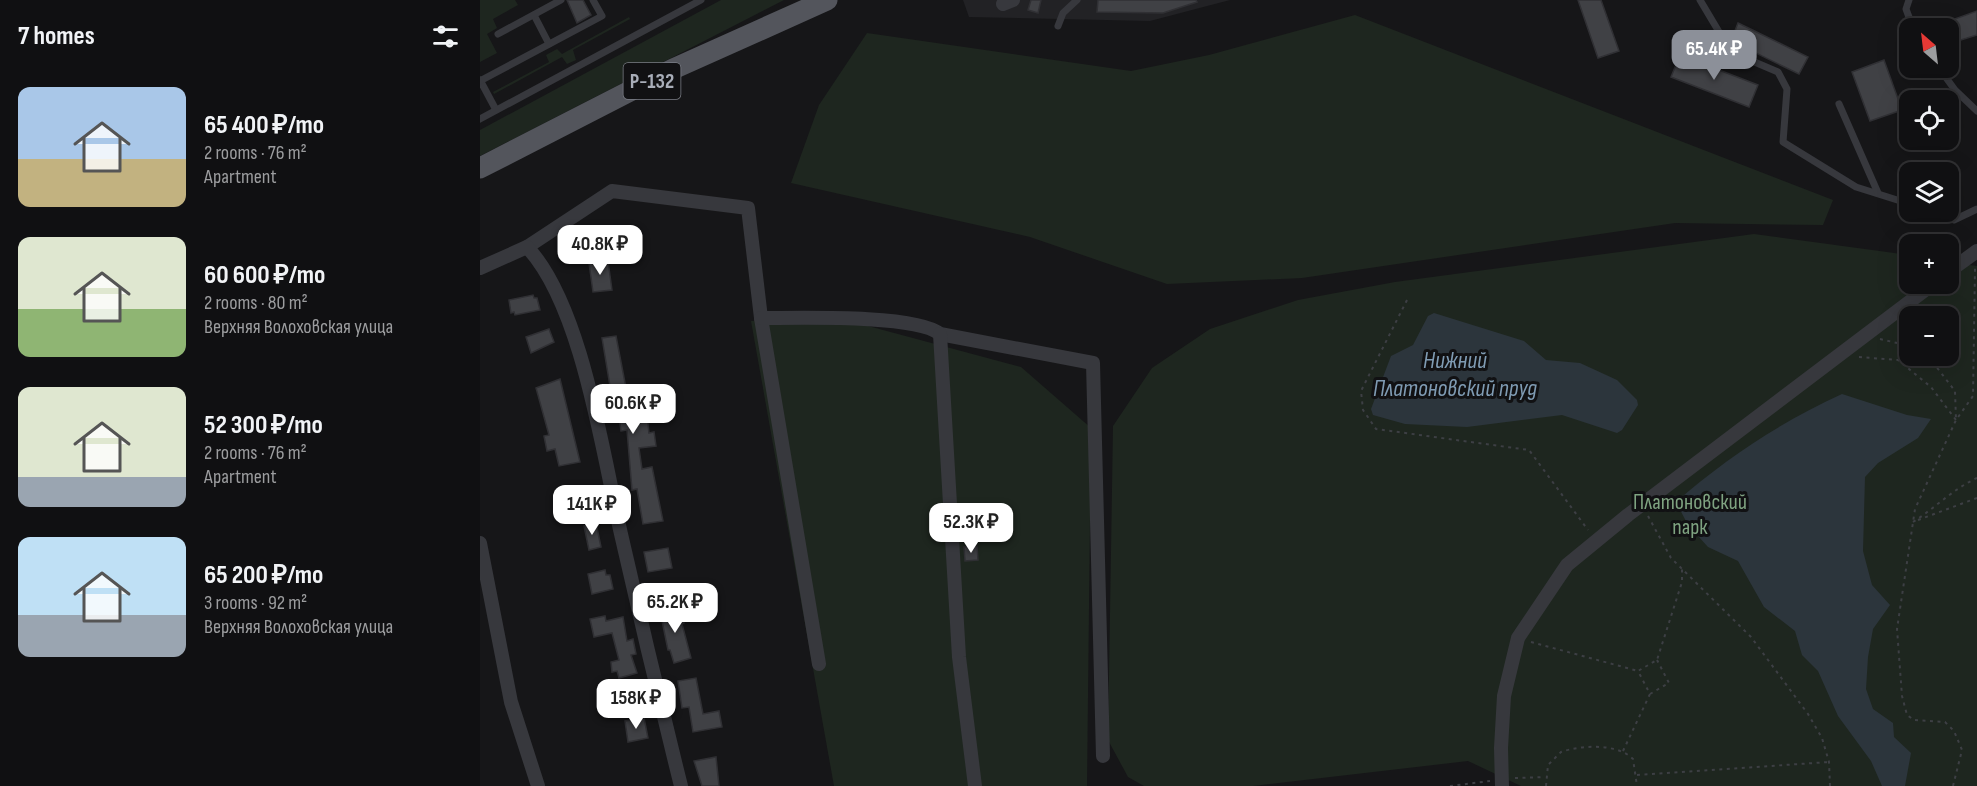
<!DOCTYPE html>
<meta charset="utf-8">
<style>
:root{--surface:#101012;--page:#19191b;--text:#f1f3f6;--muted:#9c9d9f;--line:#303032;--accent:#8c9099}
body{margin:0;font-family:"Sofia Sans Condensed",sans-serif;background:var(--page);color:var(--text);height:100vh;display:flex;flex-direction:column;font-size:22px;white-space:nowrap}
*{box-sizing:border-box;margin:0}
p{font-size:20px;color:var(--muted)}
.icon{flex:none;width:33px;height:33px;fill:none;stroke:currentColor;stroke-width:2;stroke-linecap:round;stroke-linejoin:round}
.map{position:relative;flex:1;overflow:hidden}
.sheet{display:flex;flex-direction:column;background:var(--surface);width:480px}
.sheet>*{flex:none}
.needle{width:39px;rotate:332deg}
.buttons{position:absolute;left:1419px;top:18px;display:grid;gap:12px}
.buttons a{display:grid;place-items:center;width:60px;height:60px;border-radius:12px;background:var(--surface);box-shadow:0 6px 24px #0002,0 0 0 2px var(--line);font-size:30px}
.price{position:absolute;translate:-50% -51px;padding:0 14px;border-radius:12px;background:#fff;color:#222;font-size:20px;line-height:39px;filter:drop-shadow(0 2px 3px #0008)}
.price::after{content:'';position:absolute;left:50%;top:36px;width:18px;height:14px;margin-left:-9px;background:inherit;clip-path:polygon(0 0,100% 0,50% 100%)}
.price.selected{background:var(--accent);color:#fff}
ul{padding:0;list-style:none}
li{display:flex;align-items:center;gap:18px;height:150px;padding:0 18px}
li span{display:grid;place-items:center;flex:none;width:168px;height:120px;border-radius:12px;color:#555}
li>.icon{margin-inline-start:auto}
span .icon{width:72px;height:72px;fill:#fffc;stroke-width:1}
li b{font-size:26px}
h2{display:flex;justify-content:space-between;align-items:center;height:72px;padding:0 18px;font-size:26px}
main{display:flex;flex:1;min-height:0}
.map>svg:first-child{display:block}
.built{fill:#222225}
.green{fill:#1e261f;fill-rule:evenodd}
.water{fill:#2c353c}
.building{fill:#404145;stroke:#303034;stroke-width:1.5}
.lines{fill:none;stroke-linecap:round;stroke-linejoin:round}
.path{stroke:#3d3f44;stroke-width:2;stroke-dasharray:3 4.5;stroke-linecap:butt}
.lane{stroke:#37383d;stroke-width:7}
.street{stroke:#37383d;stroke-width:14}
.primary{stroke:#53555c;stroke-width:21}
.labels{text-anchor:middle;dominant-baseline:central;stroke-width:6;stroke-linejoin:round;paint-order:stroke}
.shield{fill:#111113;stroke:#7b7e86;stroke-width:1.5}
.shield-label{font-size:21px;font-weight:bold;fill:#a8adb8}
.park-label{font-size:22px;fill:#7fa381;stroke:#111113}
.water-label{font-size:24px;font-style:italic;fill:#7f9bb3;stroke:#111113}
</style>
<main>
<section class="sheet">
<h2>7 homes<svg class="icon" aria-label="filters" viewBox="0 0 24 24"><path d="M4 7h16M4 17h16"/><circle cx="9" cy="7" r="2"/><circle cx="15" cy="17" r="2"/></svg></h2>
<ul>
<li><span style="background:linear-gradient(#a9c7e8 60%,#c2b280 0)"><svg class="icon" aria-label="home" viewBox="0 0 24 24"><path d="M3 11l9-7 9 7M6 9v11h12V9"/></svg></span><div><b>65 400 ₽/mo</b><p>2 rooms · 76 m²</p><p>Apartment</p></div></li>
<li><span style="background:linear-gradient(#dfe7d0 60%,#8fb573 0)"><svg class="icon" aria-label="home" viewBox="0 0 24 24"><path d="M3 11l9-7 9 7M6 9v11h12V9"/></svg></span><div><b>60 600 ₽/mo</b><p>2 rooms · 80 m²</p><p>Верхняя Волоховская улица</p></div></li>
<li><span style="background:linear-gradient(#dfe7d0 75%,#9aa5b1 0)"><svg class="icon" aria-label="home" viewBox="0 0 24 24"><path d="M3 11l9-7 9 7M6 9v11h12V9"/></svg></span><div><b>52 300 ₽/mo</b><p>2 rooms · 76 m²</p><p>Apartment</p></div></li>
<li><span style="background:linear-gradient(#bfe0f5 65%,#9aa5b1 0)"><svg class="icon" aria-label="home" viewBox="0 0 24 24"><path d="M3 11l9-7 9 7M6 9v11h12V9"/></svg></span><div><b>65 200 ₽/mo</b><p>3 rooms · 92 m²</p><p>Верхняя Волоховская улица</p></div></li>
</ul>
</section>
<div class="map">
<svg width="1497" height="786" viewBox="0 0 1497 786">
<rect width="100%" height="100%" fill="#161618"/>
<path class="built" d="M483,0H750L670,21L489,17Z"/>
<g class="green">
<path d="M0,0H35L38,5L13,19L17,28L7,34L17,53L0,62Z"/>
<path d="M241,0H304L0,156V130Z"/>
<path d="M875,15L1353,200L1343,225L1195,223L822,278L687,284L550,237L311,183L339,105L387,33L651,71L729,55Z"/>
<path d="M149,17L150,19L93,50L96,60L87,64L82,57L14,94L13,92L69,62L66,55L77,49L82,54Z"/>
<path d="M1274,234L1429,255L1430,284H1468L1469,262L1497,266V786H1041L988,761L773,786H664L648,777L628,740L633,426L672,368L730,329L818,300L915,282ZM1430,316H1468V356H1430Z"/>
<path d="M271,321L377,323L541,367L611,428L607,786H354Z"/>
</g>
<g class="water">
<path d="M954,313L1044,341L1066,360L1100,363L1137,380L1157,400L1158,405L1142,430L1137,433L1082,415L987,427L925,424L893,415L891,409L911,356L933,345L948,316Z"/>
<path d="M1362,394L1427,415L1451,419L1438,438L1398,463L1385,477L1383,551L1392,585L1410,605L1393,629L1388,657L1386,689L1393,709L1413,723L1414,737L1431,753L1425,786H1402L1391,761L1358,716L1338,671L1322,655L1315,631L1284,607L1258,561L1228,547L1208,525L1196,502C1246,458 1301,422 1362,394Z"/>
</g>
<g class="building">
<path d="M87,0H103L111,15L97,23Z"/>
<path d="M551,0H561L558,13L548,10Z"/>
<path d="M618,0H716L717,2L683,13L617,12Z"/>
<path d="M1098,0H1121L1139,51L1118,58Z"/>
<path d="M1497,11V35L1468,44V28H1450Z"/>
<path d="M1258,23L1328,57L1319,74L1251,41Z"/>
<path d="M1200,55L1278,85L1269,107L1191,77Z"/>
<path d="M1404,60L1422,110L1390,121L1372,72Z"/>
<path d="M128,261L132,290L113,292L109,263Z"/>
<path d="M53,295L54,298H57L60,310L35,315L34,312L31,313L29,300Z"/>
<path d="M69,329L74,342L51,353L46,337Z"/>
<path d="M136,336L150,409L166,406L169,433L174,432L176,446L159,448L162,469L172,467L183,521L163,524L157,489L152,490L147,430L141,431L137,403L133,404L122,338Z"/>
<path d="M80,379L100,462L79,466L75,449L67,451L64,436L69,435L56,388Z"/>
<path d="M116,523L121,547L109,550L104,526Z"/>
<path d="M497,546L498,560L485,561L484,547Z"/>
<path d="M188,548L192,568L168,572L164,552Z"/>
<path d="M125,570L126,575H130L133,589L112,594L108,574Z"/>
<path d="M201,607L204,623L202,624L211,658L194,663L190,650H188L180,611Z"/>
<path d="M125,616L126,621L143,617L147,641L153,639L156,654L151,655L157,673L139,678L137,671L132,672L131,662L139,660L132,633L114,637L110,619Z"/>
<path d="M216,678L223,714L239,711L242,727L213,732L209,707L202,708L198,681Z"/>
<path d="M161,687L165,699L152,703L148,689Z"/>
<path d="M164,718L168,738L148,742L145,721Z"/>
<path d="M236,757L239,786H222L214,761Z"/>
</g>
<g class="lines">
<g class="path">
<path d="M927,300L881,391L883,410L896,429L1049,450L1108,530"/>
<path d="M1400,339L1430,346"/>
<path d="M1448,356L1475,391L1476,420"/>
<path d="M1379,357L1418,360L1451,387L1476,420"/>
<path d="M1168,516L1191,558L1271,637L1328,714L1342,738L1349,762L1350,786"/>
<path d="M1438,520L1497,498"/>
<path d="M1433,522C1455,508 1473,489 1497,478"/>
<path d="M1051,642L1158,671"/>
<path d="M1170,694L1189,683L1177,660"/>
<path d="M1143,751L1170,694L1158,671L1177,660L1202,582V567"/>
<path d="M1157,775L1349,762"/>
<path d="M1035,778L1065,777"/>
<path d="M970,786L1010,781"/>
<path d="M1066,786L1068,765L1081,752C1101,745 1137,743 1153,759L1157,786"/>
<path d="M1473,786L1482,750L1474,731L1465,722L1434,720L1427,715L1422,696L1417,629L1435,509L1476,420L1493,396L1495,268"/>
</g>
<g class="lane">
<path d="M1220,0L1251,52L1298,72L1307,89L1303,142L1376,187L1430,204"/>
<path d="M1429,0L1426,9L1433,28"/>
<path d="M54,15L69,44"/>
<path d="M578,26L583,13L597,0"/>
<path d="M18,34L81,0"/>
<path d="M1459,68L1475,90L1497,111"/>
<path d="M0,80L16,110"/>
<path d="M0,81L122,16L113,0"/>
<path d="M1359,104L1398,193"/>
<path d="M0,119L221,0"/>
<path d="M1451,212L1474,220L1497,209"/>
</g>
<g class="street">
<path d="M523,4L533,0"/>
<path d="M47,247L132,191L268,208L281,318L339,664"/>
<path d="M0,268L47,247C102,305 123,455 141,534C160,618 180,702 201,786"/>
<path d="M1468,272L1497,251"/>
<path d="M281,318C316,318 437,314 460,334L613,363L623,756"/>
<path d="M460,334L479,657L495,786"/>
<path d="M0,543L31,702L58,786"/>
<path d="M1022,786L1021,748L1024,696L1038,638L1087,565L1148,515L1453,284"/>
</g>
<path class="primary" d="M0,168L193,69L347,0"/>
</g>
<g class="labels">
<rect class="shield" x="143.5" y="63" width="57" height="36" rx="4.5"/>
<g class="shield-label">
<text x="172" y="81">Р-132</text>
</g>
<g class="park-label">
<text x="1210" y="502">Платоновский<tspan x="1210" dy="25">парк</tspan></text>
</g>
<g class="water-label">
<text x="975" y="360">Нижний<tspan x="975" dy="28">Платоновский пруд</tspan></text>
</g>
</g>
</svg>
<div class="buttons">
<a><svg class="needle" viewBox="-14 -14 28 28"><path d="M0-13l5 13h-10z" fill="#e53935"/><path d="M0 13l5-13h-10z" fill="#9c9d9f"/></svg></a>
<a><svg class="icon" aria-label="locate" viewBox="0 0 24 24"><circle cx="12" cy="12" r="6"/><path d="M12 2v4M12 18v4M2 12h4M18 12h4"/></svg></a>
<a><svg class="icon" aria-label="layers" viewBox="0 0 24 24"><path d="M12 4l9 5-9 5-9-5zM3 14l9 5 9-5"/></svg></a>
<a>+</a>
<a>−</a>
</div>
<b class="price selected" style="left:1234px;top:81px">65.4K ₽</b>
<b class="price" style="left:120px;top:276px">40.8K ₽</b>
<b class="price" style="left:153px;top:435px">60.6K ₽</b>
<b class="price" style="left:112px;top:536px">141K ₽</b>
<b class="price" style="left:491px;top:554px">52.3K ₽</b>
<b class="price" style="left:195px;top:634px">65.2K ₽</b>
<b class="price" style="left:156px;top:730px">158K ₽</b>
</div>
</main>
